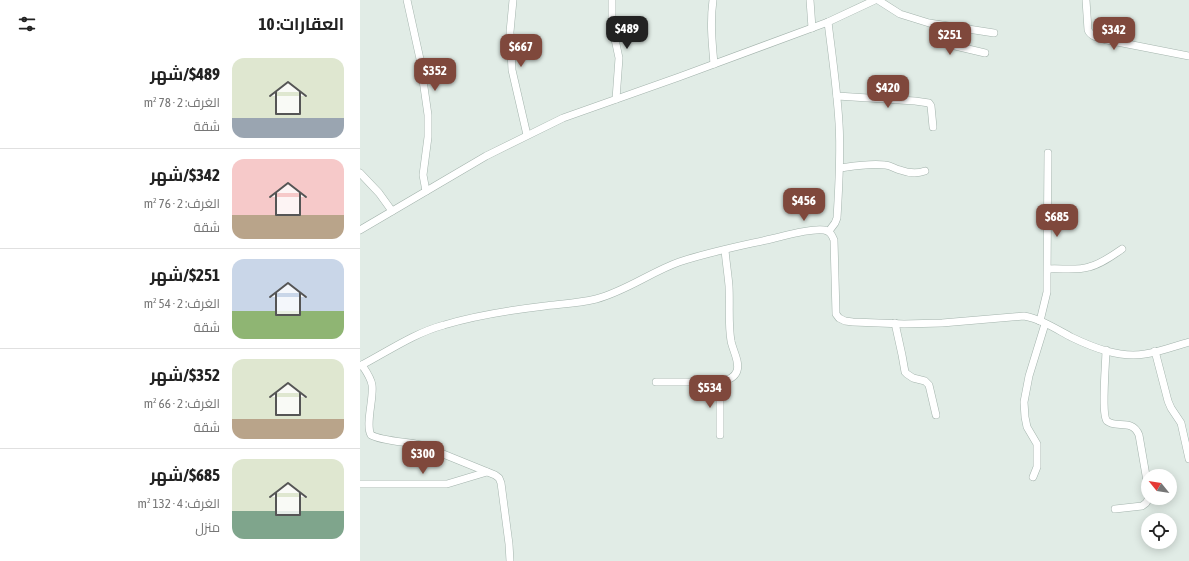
<!DOCTYPE html>
<html lang="ar">
<meta charset="utf-8">
<style>
:root{--surface:#fff;--page:#f6f6f6;--text:#222;--muted:#767676;--line:#e0e0e0;--accent:#7f483c}
body{margin:0;font-family:"Asap Condensed",Cairo,sans-serif;background:var(--page);color:var(--text);direction:rtl;height:100vh;display:flex;flex-direction:column;font-size:15px;white-space:nowrap}
*{box-sizing:border-box;margin:0}
p{font-size:13px;color:var(--muted)}
.icon{flex:none;width:22px;height:22px;fill:none;stroke:currentColor;stroke-width:2;stroke-linecap:round;stroke-linejoin:round}
.map{position:relative;flex:1;overflow:hidden;direction:ltr}
.drawer{display:flex;flex-direction:column;background:var(--surface);width:360px}
.drawer>*{flex:none}
.needle{width:26px;rotate:300deg}
.fabs{position:absolute;left:781px;top:469px;display:grid;gap:8px}
.fabs a{display:grid;place-items:center;width:36px;height:36px;border-radius:50%;background:var(--surface);box-shadow:0 2px 10px #0003;font-size:20px}
.price{position:absolute;translate:-50% -34px;padding:0 9px;border-radius:8px;background:var(--accent);color:#fff;font-size:13px;line-height:26px;filter:drop-shadow(0 1px 2px #0008)}
.price::after{content:'';position:absolute;left:50%;top:24px;width:12px;height:9px;margin-left:-6px;background:inherit;clip-path:polygon(0 0,100% 0,50% 100%)}
.price.current{background:#222;color:#fff}
ul{padding:0;list-style:none}
li{display:flex;align-items:center;gap:12px;height:100px;padding:0 16px}
li+li{border-top:1px solid var(--line)}
li span{display:grid;place-items:center;flex:none;width:112px;height:80px;border-radius:12px;color:#555}
li>.icon{margin-inline-start:auto}
span .icon{width:48px;height:48px;fill:#fffc;stroke-width:1}
li b{font-size:17px}
h2{display:flex;justify-content:space-between;align-items:center;height:48px;padding:0 16px;font-size:17px}
main{display:flex;flex:1;min-height:0}
.map>svg:first-child{display:block}
.lines{fill:none;stroke-linecap:round;stroke-linejoin:round}
.minor-casing{stroke:#a4b4ad;stroke-width:8}
.minor{stroke:#fff;stroke-width:7}
</style>
<main>
<div class="map">
<svg width="829" height="561" viewBox="0 0 829 561">
<rect width="100%" height="100%" fill="#e1ece6"/>
<g class="lines">
<defs>
<g id="minor">
<path d="M47,0L60,59L68,115V137L63,175L66,191"/>
<path d="M153,0L150,32L152,70L167,135"/>
<path d="M252,0V25L259,58L256,99"/>
<path d="M353,0C350,22 352,42 354,64"/>
<path d="M450,0L452,28"/>
<path d="M518,0L540,14L569,23L634,33"/>
<path d="M726,0L728,30C731,37 739,38 747,40L829,56"/>
<path d="M468,22C472,55 477,89 479,123C481,154 479,186 477,218L475,223L469,231"/>
<path d="M591,26L590,40L591,45L625,53"/>
<path d="M477,96L555,101L569,103L571,106L573,127"/>
<path d="M480,168C494,166 510,163 525,165C530,165 535,169 540,170C548,173 557,174 565,171"/>
<path d="M0,173L19,193L32,211"/>
<path d="M0,230L126,156L203,118L319,77L468,22L515,0"/>
<path d="M688,269C701,268 716,271 729,267C741,264 752,256 762,249"/>
<path d="M680,321L687,292V278L688,153"/>
<path d="M535,323L542,355L545,372L547,374L553,378L565,381L569,385L576,415"/>
<path d="M746,350C746,361 741,415 747,421C756,429 772,418 779,435L788,487"/>
<path d="M795,351L808,401L811,408L821,423L829,459"/>
<path d="M2,365C6,371 11,378 12,385C14,398 5,425 11,435C21,441 48,442 61,445L135,475L139,478L141,483L149,544L150,561"/>
<path d="M0,366C27,352 54,333 84,325C117,315 151,310 185,306C202,304 220,303 236,299C266,291 291,272 319,262C349,252 380,246 411,239C425,236 449,228 464,230C470,231 472,235 474,240L476,314L479,318L485,321L493,322L544,324L582,323L664,316C681,319 696,329 711,337C734,348 759,358 785,354C799,352 815,346 829,342"/>
<path d="M296,382H360C366,380 374,379 377,371C380,362 373,351 371,341C368,323 370,305 369,286C368,274 366,262 365,250"/>
<path d="M360,382V435"/>
<path d="M673,477L677,467V444L667,427L665,417L664,402L669,376L685,324"/>
<path d="M0,484H87L127,472"/>
<path d="M755,509L782,506L786,503L789,498"/>
</g>
</defs>
<use href="#minor" class="minor-casing"/>
<use href="#minor" class="minor"/>
</g>
</svg>
<div class="fabs">
<a><svg class="needle" viewBox="-14 -14 28 28"><path d="M0-13l5 13h-10z" fill="#e53935"/><path d="M0 13l5-13h-10z" fill="#767676"/></svg></a>
<a><svg class="icon" aria-label="locate" viewBox="0 0 24 24"><circle cx="12" cy="12" r="6"/><path d="M12 2v4M12 18v4M2 12h4M18 12h4"/></svg></a>
</div>
<b class="price current" style="left:267px;top:50px">$489</b>
<b class="price" style="left:754px;top:51px">$342</b>
<b class="price" style="left:590px;top:56px">$251</b>
<b class="price" style="left:161px;top:68px">$667</b>
<b class="price" style="left:75px;top:92px">$352</b>
<b class="price" style="left:528px;top:109px">$420</b>
<b class="price" style="left:444px;top:222px">$456</b>
<b class="price" style="left:697px;top:238px">$685</b>
<b class="price" style="left:350px;top:409px">$534</b>
<b class="price" style="left:63px;top:475px">$300</b>
</div>
<section class="drawer">
<h2>العقارات: 10<svg class="icon" aria-label="filters" viewBox="0 0 24 24"><path d="M4 7h16M4 17h16"/><circle cx="9" cy="7" r="2"/><circle cx="15" cy="17" r="2"/></svg></h2>
<ul>
<li><span style="background:linear-gradient(#dfe7d0 75%,#9aa5b1 0)"><svg class="icon" aria-label="home" viewBox="0 0 24 24"><path d="M3 11l9-7 9 7M6 9v11h12V9"/></svg></span><div><b>$489/شهر</b><p>الغرف: 2 · 78 m²</p><p>شقة</p></div></li>
<li><span style="background:linear-gradient(#f6c9c9 70%,#b9a48a 0)"><svg class="icon" aria-label="home" viewBox="0 0 24 24"><path d="M3 11l9-7 9 7M6 9v11h12V9"/></svg></span><div><b>$342/شهر</b><p>الغرف: 2 · 76 m²</p><p>شقة</p></div></li>
<li><span style="background:linear-gradient(#c9d6e8 65%,#8fb573 0)"><svg class="icon" aria-label="home" viewBox="0 0 24 24"><path d="M3 11l9-7 9 7M6 9v11h12V9"/></svg></span><div><b>$251/شهر</b><p>الغرف: 2 · 54 m²</p><p>شقة</p></div></li>
<li><span style="background:linear-gradient(#dfe7d0 75%,#b9a48a 0)"><svg class="icon" aria-label="home" viewBox="0 0 24 24"><path d="M3 11l9-7 9 7M6 9v11h12V9"/></svg></span><div><b>$352/شهر</b><p>الغرف: 2 · 66 m²</p><p>شقة</p></div></li>
<li><span style="background:linear-gradient(#dfe7d0 65%,#7fa58c 0)"><svg class="icon" aria-label="home" viewBox="0 0 24 24"><path d="M3 11l9-7 9 7M6 9v11h12V9"/></svg></span><div><b>$685/شهر</b><p>الغرف: 4 · 132 m²</p><p>منزل</p></div></li>
</ul>
</section>
</main>
